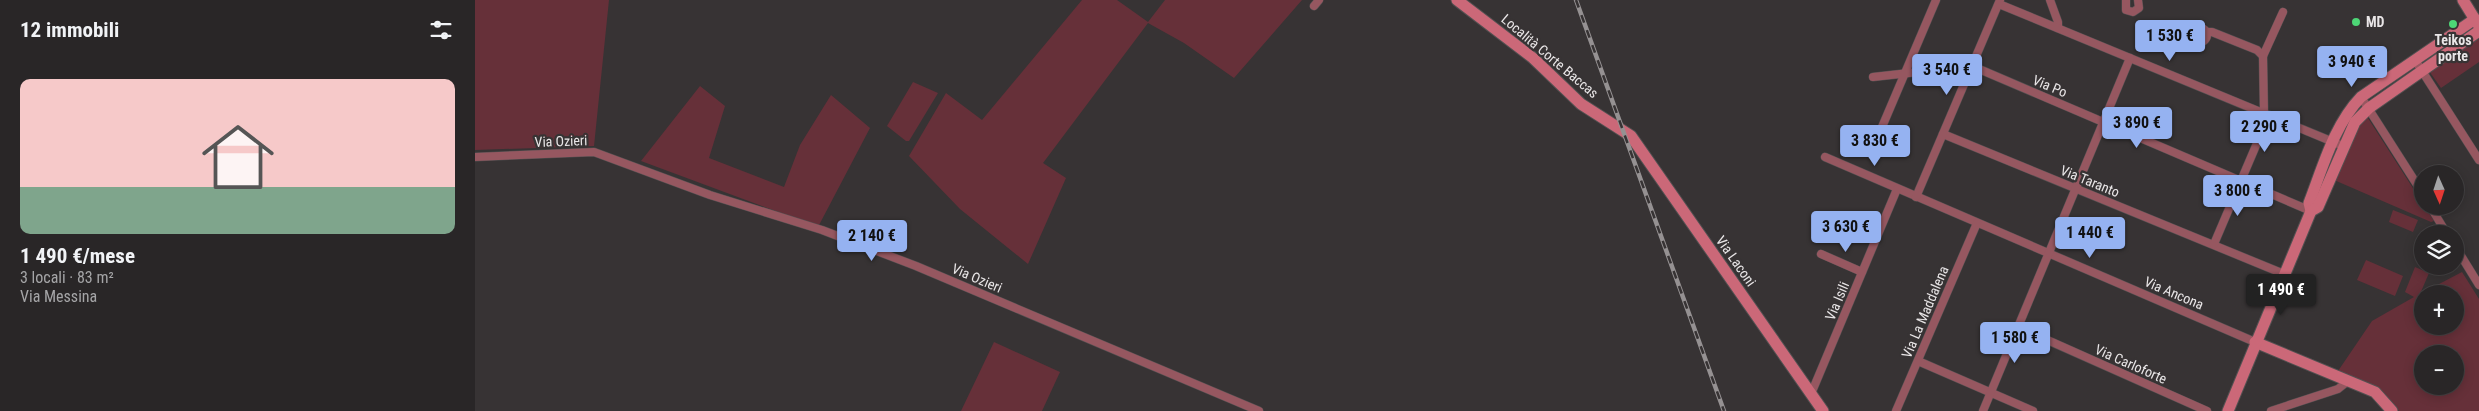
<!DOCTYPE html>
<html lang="it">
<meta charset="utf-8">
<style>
:root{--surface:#292627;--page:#312e2f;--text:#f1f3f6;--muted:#a5a5a7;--line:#454344;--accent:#95b2f1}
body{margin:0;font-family:"Roboto Condensed",sans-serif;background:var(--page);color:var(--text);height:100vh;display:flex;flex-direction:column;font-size:19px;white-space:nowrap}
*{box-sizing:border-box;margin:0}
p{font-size:16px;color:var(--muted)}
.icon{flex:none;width:28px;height:28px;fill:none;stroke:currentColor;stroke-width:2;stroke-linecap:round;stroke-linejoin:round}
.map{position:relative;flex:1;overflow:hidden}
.details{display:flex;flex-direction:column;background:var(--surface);width:475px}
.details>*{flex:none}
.needle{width:32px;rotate:177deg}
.controls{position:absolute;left:1939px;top:165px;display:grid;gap:10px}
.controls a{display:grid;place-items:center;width:50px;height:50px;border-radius:50%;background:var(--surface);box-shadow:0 2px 12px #0003,0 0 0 1px var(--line);font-size:25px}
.price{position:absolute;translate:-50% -42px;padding:0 11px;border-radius:5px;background:var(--accent);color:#111;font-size:16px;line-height:32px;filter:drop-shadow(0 1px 2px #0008)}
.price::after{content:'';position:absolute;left:50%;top:30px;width:15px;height:11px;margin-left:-8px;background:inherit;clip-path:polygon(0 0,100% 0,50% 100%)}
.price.on{background:#222;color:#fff}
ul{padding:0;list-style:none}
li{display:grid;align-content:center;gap:10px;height:265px;padding:0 20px}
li+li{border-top:1px solid var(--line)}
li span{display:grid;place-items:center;height:155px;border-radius:10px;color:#555}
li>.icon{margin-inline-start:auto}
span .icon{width:90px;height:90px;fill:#fffc;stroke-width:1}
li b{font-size:21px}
h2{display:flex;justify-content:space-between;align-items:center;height:60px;padding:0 20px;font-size:21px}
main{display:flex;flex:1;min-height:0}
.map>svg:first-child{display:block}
.green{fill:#663039;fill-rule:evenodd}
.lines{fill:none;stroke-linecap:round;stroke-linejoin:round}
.street-casing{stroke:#535051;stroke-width:9}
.secondary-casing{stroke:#535051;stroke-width:13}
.street{stroke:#965760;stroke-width:8}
.secondary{stroke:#cb6878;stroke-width:11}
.rail-casing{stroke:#959192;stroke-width:4.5}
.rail{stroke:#373334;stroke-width:2.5;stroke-dasharray:8;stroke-linecap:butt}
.poi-dot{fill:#4dd676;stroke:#373334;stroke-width:2}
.labels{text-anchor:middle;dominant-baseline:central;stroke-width:4.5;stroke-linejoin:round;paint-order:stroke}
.poi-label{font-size:14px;font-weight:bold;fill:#e9e6e7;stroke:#373334;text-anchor:start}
.street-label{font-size:14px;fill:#e9e6e7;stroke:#373334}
</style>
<main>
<section class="details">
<h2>12 immobili<svg class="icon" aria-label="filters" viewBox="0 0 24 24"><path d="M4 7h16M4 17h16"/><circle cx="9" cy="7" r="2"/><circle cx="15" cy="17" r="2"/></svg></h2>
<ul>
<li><span style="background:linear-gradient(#f6c9c9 70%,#7fa58c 0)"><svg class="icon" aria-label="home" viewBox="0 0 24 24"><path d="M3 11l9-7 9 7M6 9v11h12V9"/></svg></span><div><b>1 490 €/mese</b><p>3 locali · 83 m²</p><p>Via Messina</p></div></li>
</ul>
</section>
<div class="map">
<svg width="2004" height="411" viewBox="0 0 2004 411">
<rect width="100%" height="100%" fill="#373334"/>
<g class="green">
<path d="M0,0H134L119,146L0,150Z"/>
<path d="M607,0H642L673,22L690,0H827L759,78L709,43L673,23L568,163L591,178L553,264L485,209L434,156L471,93L507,120Z"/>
<path d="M2001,36L2004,40V62L1966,88L1952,68Z"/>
<path d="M438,82L463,93L434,141H431L412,126Z"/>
<path d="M225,86L250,106L234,158L309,187L325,145L356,95L395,128L343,227L166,161Z"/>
<path d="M1891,115L1959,221L1956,222L1859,180L1881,126Z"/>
<path d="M1918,210L1943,220L1938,232L1914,222Z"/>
<path d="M1891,260L1928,276L1920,296L1882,280Z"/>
<path d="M1940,267L1954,273L1945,294L1987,272L2004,299V411H1924L1904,389L1861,374L1897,321L1939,297L1930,292ZM1948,294H1980V326H1948ZM1948,354H1980V386H1948Z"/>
<path d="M519,342L585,372L567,411H486Z"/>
</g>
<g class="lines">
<defs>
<g id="street">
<path d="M1575,0L1583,22V28"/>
<path d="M1651,0V10L1658,12L1664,8L1663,0"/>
<path d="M1524,4L1868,146"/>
<path d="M839,6L844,0"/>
<circle cx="1725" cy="35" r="7"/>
<path d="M1731,32H1737L1782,50L1788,56"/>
<path d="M1940,60L2004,160"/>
<path d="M1398,77L1497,66L1836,211"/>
<path d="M1886,97L1948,194"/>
<path d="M1789,113L1788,56L1808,12"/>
<path d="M1408,134L1407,127L1461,0"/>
<path d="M1468,134L1809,274"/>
<circle cx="1409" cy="142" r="7"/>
<path d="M0,157L119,152L235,195L347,230L441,266L784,411"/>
<path d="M1350,157L1780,342"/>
<path d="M1441,197L1525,0"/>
<path d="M1955,206L1972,234"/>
<path d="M1739,244L1794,115"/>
<path d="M1980,246L2004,285"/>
<path d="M1346,254L1387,272"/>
<path d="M1543,327L1732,411"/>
<path d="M1443,361L1558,411"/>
<path d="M1336,394L1422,189"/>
<path d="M1421,411L1502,223"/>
<path d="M1508,411L1655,58"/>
<path d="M1796,411L1863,389L1873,381"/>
</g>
<g id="secondary">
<path d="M982,0L1058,58L1106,104L1156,136L1348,411"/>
<path d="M1988,0L2004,26"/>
<path d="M1836,211L1834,203C1848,167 1859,125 1886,97L2000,19"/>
<path d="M1780,342L1900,392L1917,411"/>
<path d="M1753,411L1836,211L1843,207L1880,122L1894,108L2004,31"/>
</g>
</defs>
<use href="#street" class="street-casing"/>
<use href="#secondary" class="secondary-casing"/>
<use href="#street" class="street"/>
<use href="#secondary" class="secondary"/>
<defs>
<path id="rail" d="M1101,0L1249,411"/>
</defs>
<use href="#rail" class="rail-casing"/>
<use href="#rail" class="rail"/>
</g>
<g class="poi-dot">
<circle cx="1881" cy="22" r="5"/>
<circle cx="1978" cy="24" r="5"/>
</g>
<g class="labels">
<g class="poi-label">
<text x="1891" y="22">MD</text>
<text x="1978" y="40" text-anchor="middle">Teikos<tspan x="1978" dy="16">porte</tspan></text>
</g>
<g class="street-label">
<text transform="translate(1075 56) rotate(40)">Località Corte Baccas</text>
<text transform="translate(1575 86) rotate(23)">Via Po</text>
<text transform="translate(86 141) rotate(-2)">Via Ozieri</text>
<text transform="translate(1615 181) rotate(22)">Via Taranto</text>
<text transform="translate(1261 261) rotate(55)">Via Laconi</text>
<text transform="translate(502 278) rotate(23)">Via Ozieri</text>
<text transform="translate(1699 293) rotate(23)">Via Ancona</text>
<text transform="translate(1362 301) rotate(-67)">Via Isili</text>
<text transform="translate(1450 312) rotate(-67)">Via La Maddalena</text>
<text transform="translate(1656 364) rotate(24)">Via Carloforte</text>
</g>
</g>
</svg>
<div class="controls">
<a><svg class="needle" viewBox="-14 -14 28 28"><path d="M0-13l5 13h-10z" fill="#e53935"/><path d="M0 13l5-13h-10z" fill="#a5a5a7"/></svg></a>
<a><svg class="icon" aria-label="layers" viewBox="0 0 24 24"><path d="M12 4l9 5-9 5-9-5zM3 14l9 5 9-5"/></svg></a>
<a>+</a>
<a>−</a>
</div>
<b class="price" style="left:1695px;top:62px">1 530 €</b>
<b class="price" style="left:1877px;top:88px">3 940 €</b>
<b class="price" style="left:1472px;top:96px">3 540 €</b>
<b class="price" style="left:1662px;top:149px">3 890 €</b>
<b class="price" style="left:1790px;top:153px">2 290 €</b>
<b class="price" style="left:1400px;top:167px">3 830 €</b>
<b class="price" style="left:1763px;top:217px">3 800 €</b>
<b class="price" style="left:1371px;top:253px">3 630 €</b>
<b class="price" style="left:1615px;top:259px">1 440 €</b>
<b class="price" style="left:397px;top:262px">2 140 €</b>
<b class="price on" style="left:1806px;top:316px">1 490 €</b>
<b class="price" style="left:1540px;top:364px">1 580 €</b>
</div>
</main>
